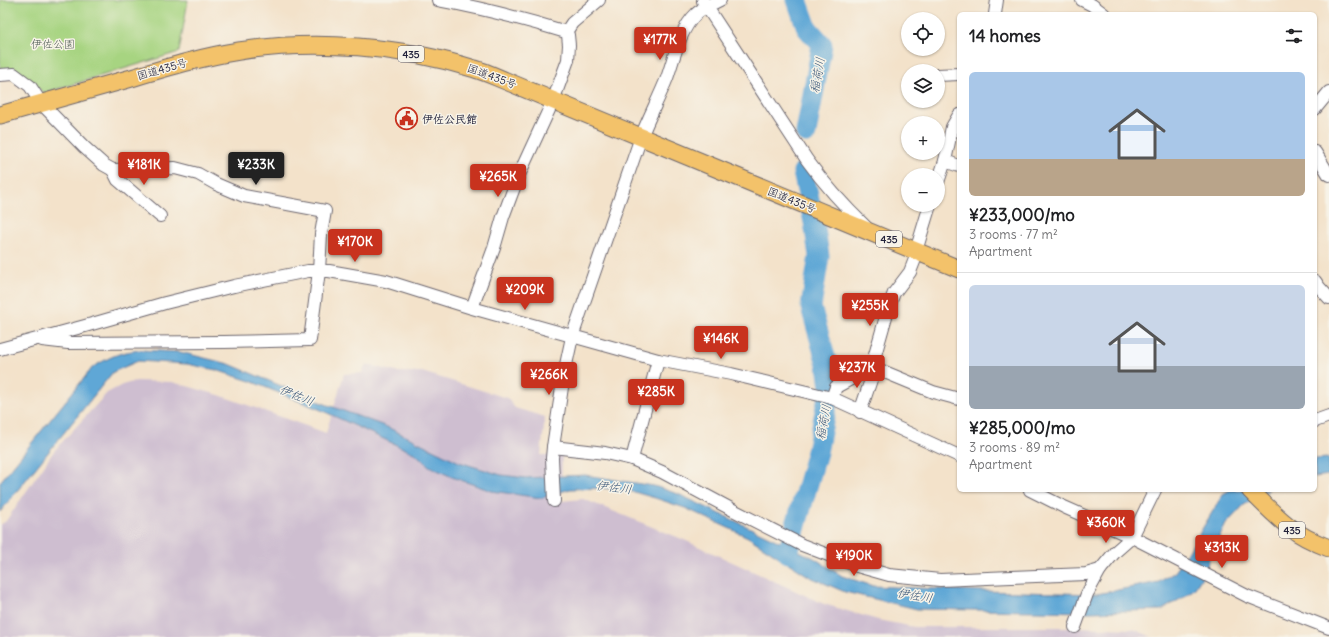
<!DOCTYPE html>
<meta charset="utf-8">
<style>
:root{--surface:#fff;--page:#f2f2f2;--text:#202124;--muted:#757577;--line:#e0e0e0;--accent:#c8321e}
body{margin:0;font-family:Delius,"Klee One",sans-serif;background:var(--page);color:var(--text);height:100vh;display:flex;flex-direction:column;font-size:15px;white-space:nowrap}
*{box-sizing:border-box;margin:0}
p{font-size:13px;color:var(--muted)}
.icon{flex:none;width:22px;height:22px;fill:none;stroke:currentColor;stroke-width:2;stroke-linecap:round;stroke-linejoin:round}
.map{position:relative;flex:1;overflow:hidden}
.drawer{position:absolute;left:957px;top:12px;width:360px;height:480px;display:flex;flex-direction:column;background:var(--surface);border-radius:6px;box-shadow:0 1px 3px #0004}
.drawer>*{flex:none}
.fabs{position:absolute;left:901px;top:12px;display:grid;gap:8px}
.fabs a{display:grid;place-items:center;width:44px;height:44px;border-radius:50%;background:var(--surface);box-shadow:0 1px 3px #0004;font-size:20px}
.price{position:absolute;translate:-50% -34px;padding:0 9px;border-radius:4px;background:var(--accent);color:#fff;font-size:13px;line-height:26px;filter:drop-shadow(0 1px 2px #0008)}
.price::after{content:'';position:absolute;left:50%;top:24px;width:12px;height:9px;margin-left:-6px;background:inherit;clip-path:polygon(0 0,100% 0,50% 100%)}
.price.selected{background:#222;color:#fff}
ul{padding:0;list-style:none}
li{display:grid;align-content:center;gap:8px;height:212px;padding:0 12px}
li+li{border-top:1px solid var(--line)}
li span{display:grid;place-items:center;height:124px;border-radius:6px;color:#555}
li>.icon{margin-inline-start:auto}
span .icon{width:72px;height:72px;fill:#fffc;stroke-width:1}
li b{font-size:17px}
h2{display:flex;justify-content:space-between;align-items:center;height:48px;padding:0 12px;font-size:17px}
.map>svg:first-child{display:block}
.industrial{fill:#cebed0}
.green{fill:#a7d481;stroke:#647b5e}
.water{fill:#5fa7d6;stroke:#406488}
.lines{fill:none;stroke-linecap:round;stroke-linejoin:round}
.river{stroke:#5fa7d6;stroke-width:21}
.minor-casing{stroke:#6b656d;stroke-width:14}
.highway-casing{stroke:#6b656d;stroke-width:19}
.minor{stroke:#fff;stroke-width:12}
.highway{stroke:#f3c26a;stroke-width:17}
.labels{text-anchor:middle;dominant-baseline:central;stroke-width:3;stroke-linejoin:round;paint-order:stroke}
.shield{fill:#f7f3e8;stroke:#62616f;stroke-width:1}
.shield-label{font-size:10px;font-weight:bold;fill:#22223b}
.park-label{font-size:11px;fill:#4a5750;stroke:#f7f3e8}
.street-label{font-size:11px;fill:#22223b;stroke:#f7f3e8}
.poi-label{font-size:11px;font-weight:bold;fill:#22223b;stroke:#f7f3e8;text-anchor:start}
.water-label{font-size:12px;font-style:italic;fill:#3a5779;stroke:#f7f3e8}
</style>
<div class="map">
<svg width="1329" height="637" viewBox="0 0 1329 637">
<rect width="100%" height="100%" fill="#f7f3e8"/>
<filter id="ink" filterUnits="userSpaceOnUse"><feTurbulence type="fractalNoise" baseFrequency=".025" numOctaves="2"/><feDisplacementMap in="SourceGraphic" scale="8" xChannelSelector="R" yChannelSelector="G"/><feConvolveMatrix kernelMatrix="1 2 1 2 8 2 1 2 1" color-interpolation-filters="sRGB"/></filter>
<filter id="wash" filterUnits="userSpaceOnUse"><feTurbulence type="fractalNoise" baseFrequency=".012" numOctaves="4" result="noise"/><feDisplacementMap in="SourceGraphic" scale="16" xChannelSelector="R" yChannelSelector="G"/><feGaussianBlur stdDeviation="0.9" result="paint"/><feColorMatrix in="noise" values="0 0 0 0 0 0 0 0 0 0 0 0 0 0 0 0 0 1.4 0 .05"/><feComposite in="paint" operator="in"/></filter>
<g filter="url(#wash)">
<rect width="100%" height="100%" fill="#f3e2ca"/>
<path class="industrial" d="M366,364L396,372H422L507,398L515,408L545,417L541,455H562L561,501L583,499L682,539L824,604L878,620L914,627H1075L1133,629L1152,637H0V525L6,521L54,451L107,393L122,385L136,381L172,382L219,395L326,433L344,374L362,373Z"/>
<path class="green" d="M0,0H188L179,52L44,93L14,68L0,70Z"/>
<g class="water">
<path d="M140,350L180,352L229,364L317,401L387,427L459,462L501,475L526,478L585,475L654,486L678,494L814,558L842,576L873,586L982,591L1097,594L1159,582L1175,572L1186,556L1223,494L1230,490H1269L1244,505L1226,524L1208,561L1206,571L1195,588L1187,595L1162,610L1090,612L917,609L845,592L810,577L748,537L685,508L655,498L634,492L603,488L570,489L541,498L492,491L452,477L429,466L416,454L321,410L250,381L216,370L187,364L138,361L113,372L0,512V482L93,367C110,357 119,352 140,350Z"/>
<path d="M1329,458V475L1315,477V459Z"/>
</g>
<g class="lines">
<g class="river">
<path d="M797,0L807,28L822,45L806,133"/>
<path d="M788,553L817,452L830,387L827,364L811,307L819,256L814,222L803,172"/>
</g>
</g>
</g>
<g filter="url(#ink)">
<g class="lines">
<defs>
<g id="minor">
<path d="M438,0C482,8 524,19 566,32L568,35L569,45L568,60L553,101L518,177L503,217L494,248L472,308"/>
<path d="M1082,0L1092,5L1104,14"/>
<path d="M703,1L807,160C825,185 844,206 866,227"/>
<path d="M995,14L997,0"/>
<path d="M566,32L572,23L599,0"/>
<path d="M0,75L14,74L30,86L41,103L84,147L104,165L113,170L175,168L198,174L216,184L244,196L325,211L321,234L319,271L310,340L224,342L68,343L42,340"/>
<path d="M938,75L959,74"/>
<path d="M1315,109L1329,92"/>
<path d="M1315,152L1329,175"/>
<path d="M945,161L959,166"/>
<path d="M113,170L118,180L160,216"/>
<path d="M938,182L945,161L952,127L959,115"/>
<path d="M1315,281L1319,287L1329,298"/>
<path d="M0,349L85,326L165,303L234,286L308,271H329L386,281L472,308L658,360L731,374L832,398L959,456"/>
<path d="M832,398L836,387L869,369L875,368L933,392L959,399"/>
<path d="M860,412L875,368V355L889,306L894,293L910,272L915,259L916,251L930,205"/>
<path d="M1315,421L1329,416"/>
<path d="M553,447L605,453L632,459L662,472L733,510L802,545L857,566L889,575L940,580L1086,574L1100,570"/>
<path d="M632,459L658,360"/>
<path d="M1030,490L1064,507L1132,537L1247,596L1329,628"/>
<path d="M554,501L552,458L553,447L564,374L572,337L641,137C649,117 659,98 667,78C674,58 680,29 696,14C702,8 712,4 720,0"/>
<path d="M1075,627L1087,594L1100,570L1115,552L1132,537L1155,490"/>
</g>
<g id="highway">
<path d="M0,115C43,103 85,91 128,79C165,68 201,57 239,51C315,39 402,46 475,69C486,72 496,77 506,81L959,269"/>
<path d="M1250,490C1263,503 1276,517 1291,528C1302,537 1316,543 1329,548"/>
</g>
</defs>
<use href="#minor" class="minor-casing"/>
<use href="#highway" class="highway-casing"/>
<use href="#minor" class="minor"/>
<use href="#highway" class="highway"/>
</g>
</g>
<defs>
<symbol id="civic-ring" viewBox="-11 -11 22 22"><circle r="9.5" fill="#f7f3e8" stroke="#c8321e" stroke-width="1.5"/><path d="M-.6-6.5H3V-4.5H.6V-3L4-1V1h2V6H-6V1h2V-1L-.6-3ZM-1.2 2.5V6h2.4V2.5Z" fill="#c8321e"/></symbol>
</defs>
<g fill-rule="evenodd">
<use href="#civic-ring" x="394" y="106" width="25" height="25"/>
</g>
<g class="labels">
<g class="shield">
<rect x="398" y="46" width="26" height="16" rx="3"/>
<rect x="876" y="231" width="26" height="16" rx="3"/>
<rect x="1279" y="522" width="26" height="16" rx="3"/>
</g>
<g class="shield-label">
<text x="411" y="54">435</text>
<text x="889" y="239">435</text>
<text x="1292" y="530">435</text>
</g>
<g class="park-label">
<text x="53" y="44">伊佐公園</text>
</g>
<g class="street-label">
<text transform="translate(162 69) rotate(-16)">国道435号</text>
<text transform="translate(492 76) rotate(20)">国道435号</text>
<text transform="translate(792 200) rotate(22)">国道435号</text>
</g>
<g class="poi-label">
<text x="422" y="119">伊佐公民館</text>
</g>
<g class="water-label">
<text transform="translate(817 75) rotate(-80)">稲荷川</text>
<text transform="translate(297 395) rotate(22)">伊佐川</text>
<text transform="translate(823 422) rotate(-79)">稲荷川</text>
<text transform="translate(614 487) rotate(7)">伊佐川</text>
<text transform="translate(915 595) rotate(9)">伊佐川</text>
</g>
</g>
</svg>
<div class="fabs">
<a><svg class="icon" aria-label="locate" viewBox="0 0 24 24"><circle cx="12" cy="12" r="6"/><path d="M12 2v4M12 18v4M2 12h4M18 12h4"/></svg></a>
<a><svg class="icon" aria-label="layers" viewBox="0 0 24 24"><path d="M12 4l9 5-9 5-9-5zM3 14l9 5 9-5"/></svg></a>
<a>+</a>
<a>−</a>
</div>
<b class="price" style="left:660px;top:61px">¥177K</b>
<b class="price" style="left:144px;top:186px">¥181K</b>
<b class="price selected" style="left:256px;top:186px">¥233K</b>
<b class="price" style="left:498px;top:198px">¥265K</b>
<b class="price" style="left:355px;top:263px">¥170K</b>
<b class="price" style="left:525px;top:311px">¥209K</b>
<b class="price" style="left:870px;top:327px">¥255K</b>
<b class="price" style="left:721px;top:360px">¥146K</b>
<b class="price" style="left:857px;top:389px">¥237K</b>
<b class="price" style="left:549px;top:396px">¥266K</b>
<b class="price" style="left:656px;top:413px">¥285K</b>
<b class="price" style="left:1106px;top:544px">¥360K</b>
<b class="price" style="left:1222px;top:569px">¥313K</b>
<b class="price" style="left:854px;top:577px">¥190K</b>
<section class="drawer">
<h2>14 homes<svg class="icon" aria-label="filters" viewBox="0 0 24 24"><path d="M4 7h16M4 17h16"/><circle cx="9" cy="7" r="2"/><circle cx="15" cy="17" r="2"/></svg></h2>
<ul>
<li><span style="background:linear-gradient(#a9c7e8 70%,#b9a48a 0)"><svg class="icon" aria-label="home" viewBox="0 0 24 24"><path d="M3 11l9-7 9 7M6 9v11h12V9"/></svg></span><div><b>¥233,000/mo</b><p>3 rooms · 77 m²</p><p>Apartment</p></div></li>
<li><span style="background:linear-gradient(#c9d6e8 65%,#9aa5b1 0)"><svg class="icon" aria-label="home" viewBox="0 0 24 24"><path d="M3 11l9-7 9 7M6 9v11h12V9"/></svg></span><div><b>¥285,000/mo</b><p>3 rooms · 89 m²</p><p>Apartment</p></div></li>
</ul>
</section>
</div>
